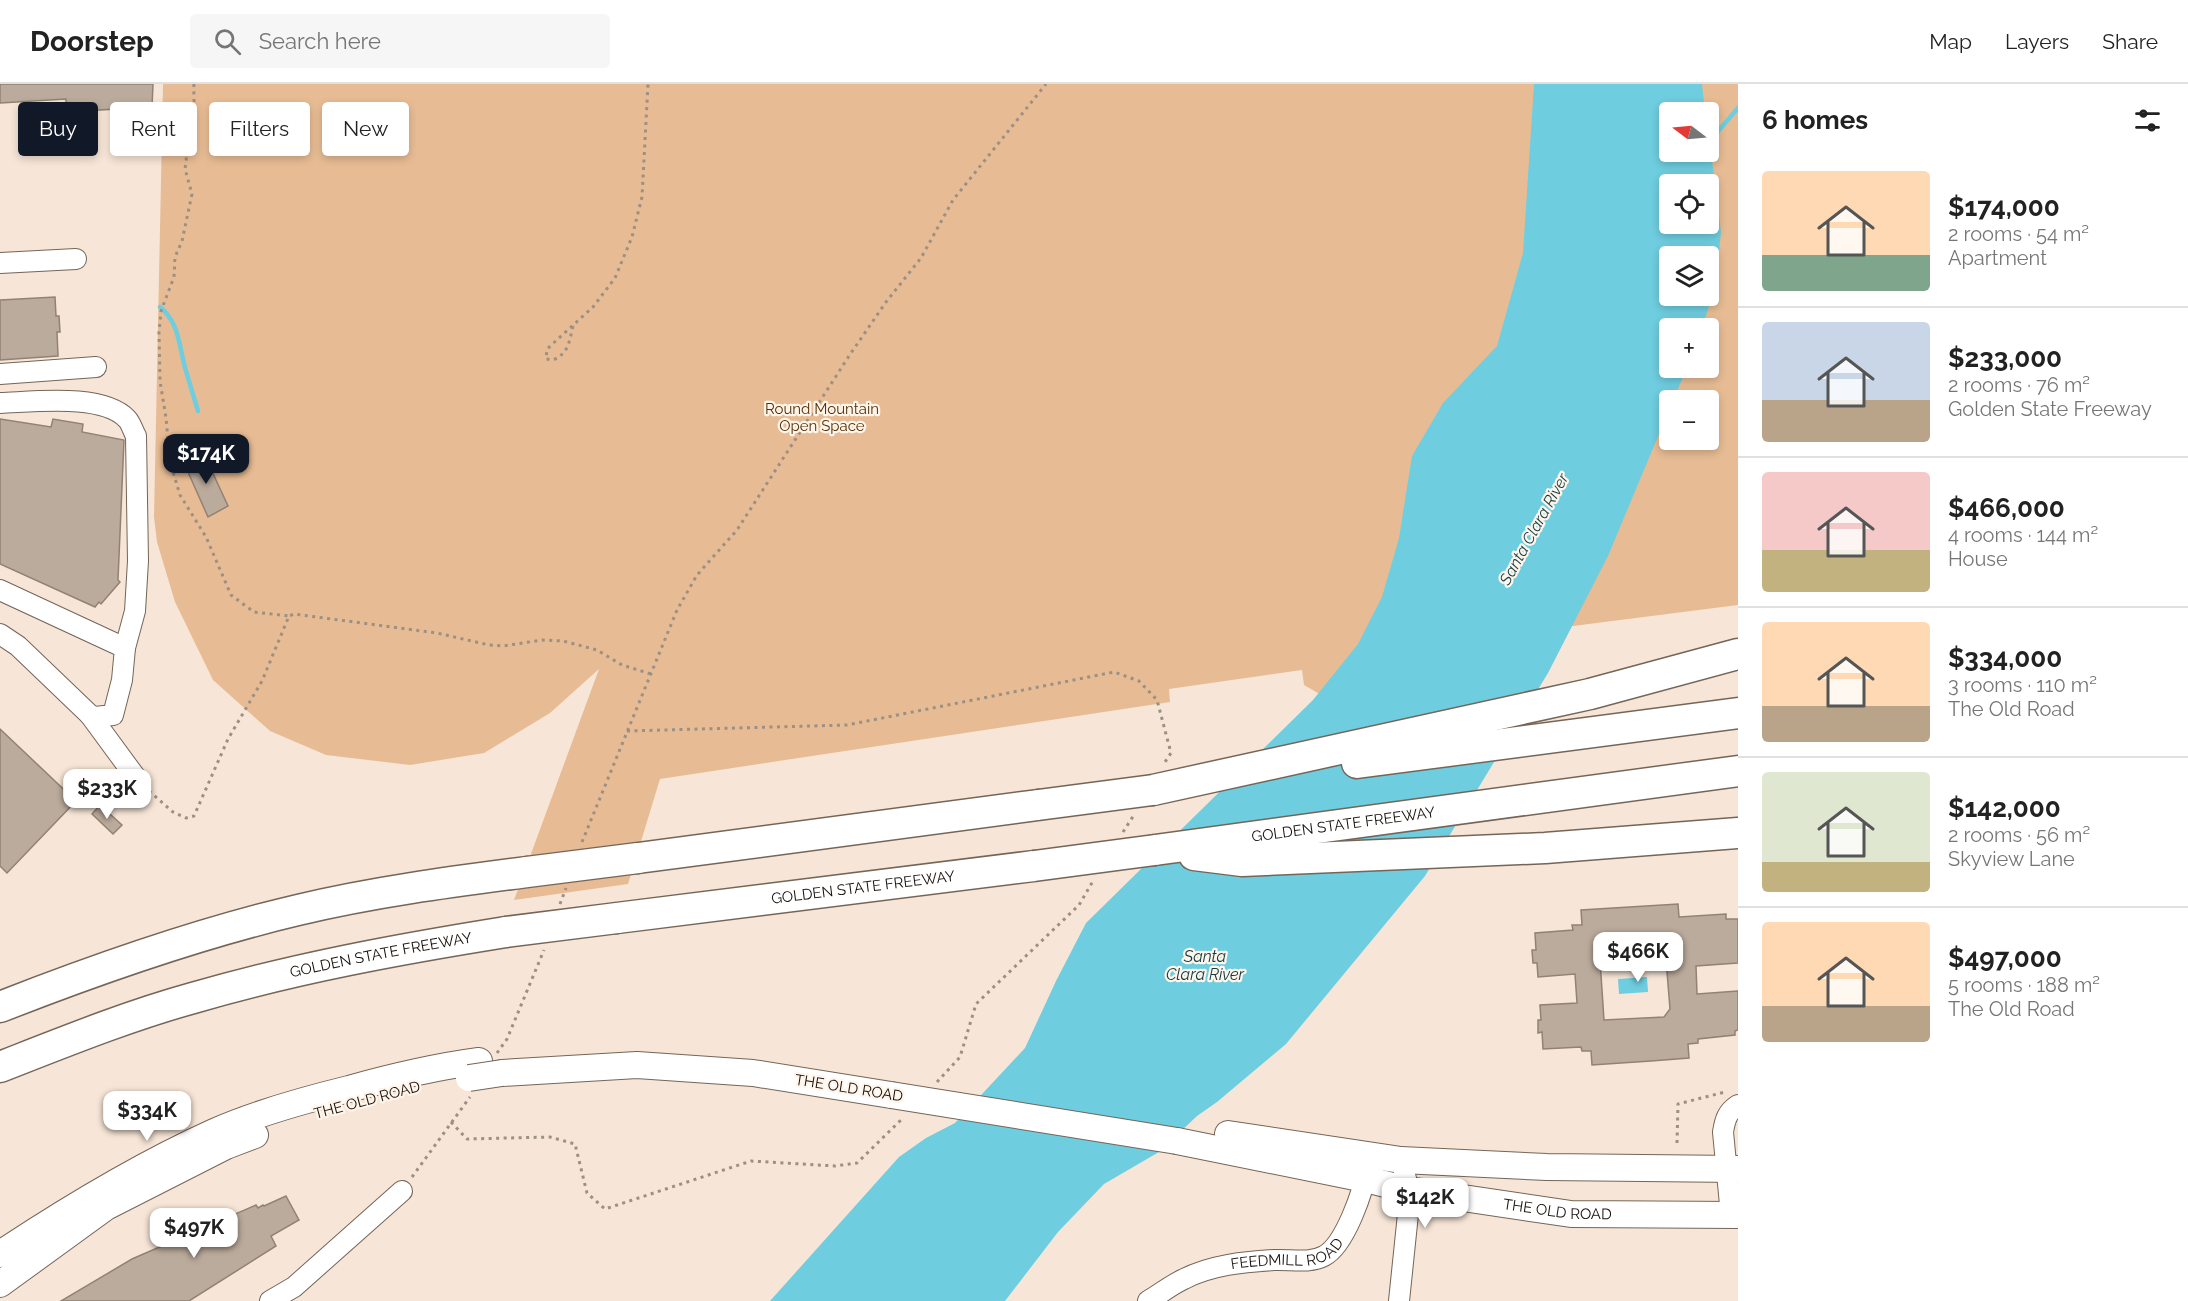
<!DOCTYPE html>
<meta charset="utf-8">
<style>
:root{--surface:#fff;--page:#f6f6f6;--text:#222;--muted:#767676;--line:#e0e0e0;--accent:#111827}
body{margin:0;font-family:Raleway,sans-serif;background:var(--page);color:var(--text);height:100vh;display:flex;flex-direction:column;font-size:22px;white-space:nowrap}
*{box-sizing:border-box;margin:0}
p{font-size:20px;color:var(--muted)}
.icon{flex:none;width:33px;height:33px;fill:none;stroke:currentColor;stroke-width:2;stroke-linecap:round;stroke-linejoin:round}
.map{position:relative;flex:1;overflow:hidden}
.side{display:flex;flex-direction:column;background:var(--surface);width:450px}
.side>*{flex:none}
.banner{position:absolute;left:18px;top:18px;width:570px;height:54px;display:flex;gap:12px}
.needle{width:39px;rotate:286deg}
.tools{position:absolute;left:1659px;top:18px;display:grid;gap:12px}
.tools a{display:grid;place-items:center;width:60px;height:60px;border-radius:6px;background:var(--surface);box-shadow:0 3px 9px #0003;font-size:30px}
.price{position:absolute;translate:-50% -51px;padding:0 14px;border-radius:12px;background:#fff;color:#222;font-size:20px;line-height:39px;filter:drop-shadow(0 2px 3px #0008)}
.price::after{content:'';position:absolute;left:50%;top:36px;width:18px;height:14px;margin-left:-9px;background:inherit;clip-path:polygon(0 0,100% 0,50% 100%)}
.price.on{background:var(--accent);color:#fff}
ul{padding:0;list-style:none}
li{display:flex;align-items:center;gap:18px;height:150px;padding:0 24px}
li+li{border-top:2px solid var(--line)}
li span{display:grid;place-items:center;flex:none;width:168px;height:120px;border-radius:6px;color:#555}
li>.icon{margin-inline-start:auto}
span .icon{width:72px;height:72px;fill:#fffc;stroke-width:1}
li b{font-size:26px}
h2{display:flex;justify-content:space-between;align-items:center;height:72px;padding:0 24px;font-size:26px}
.pill{padding:0 21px;border-radius:6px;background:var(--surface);box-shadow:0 3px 9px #0003;font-size:21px;line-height:54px}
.pill.on{background:var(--accent);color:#fff}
header{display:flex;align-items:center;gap:36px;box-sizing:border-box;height:84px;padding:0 30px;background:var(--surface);border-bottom:2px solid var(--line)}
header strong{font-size:28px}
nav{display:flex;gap:33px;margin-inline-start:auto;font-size:21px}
.search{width:420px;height:54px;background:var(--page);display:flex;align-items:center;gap:15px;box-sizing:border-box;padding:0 21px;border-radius:6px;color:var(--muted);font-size:22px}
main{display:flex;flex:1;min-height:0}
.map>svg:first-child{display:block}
.green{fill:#e7bc94;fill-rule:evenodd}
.water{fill:#6ecddf;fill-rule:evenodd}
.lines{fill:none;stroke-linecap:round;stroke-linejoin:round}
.stream{stroke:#6ecddf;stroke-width:4.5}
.building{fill:#bbab9c;stroke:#928274;stroke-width:1.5;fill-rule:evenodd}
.minor-casing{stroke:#746558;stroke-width:22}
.major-casing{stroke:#746558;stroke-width:28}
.highway-casing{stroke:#746558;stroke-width:33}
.path{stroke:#9c8f84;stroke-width:3;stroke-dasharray:3 4.5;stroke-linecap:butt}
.minor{stroke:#fff;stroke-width:20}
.major{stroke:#fff;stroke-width:26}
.highway{stroke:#fff;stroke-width:30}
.major-bridge-casing{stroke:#746558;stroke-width:28;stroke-linecap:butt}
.highway-bridge-casing{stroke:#746558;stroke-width:33;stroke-linecap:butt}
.major-bridge{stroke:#fff;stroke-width:26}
.highway-bridge{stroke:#fff;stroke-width:30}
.labels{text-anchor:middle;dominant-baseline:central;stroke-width:4.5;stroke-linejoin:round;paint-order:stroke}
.park-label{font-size:15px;fill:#553106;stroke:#fff5eb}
.street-label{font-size:15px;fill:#16100b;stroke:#fff5eb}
.water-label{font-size:16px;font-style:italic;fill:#0f3c44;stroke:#fff5eb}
</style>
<header>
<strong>Doorstep</strong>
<div class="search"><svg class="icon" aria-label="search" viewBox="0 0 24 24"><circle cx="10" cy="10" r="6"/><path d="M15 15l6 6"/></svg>Search here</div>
<nav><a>Map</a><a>Layers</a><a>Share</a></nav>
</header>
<main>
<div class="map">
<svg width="1738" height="1217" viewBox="0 0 1738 1217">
<rect width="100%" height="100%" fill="#f7e6d7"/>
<path class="green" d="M163,0H1738V521L1518,549L1337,620L1304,601L1302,586L1169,605L1170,618L660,695L628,800L514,816L599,585L550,629L484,669L410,681L326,671L270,647L213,596L175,518L157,458L154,433ZM1670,28H1708V68H1670ZM1670,100H1708V140H1670ZM1670,172H1708V212H1670ZM1670,244H1708V284H1670ZM1670,316H1708V356H1670Z"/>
<g class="water">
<path d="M1534,0H1702L1705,28H1670V68H1708L1709,52L1721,148L1715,203L1702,244H1670V284H1687L1673,316H1670L1669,326L1608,472L1548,589L1425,792L1286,960L1217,1018L1197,1032L1159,1068L1104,1100L1058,1148L1005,1217H770L899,1073L926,1054L955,1039L1025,964L1056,897L1086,839L1313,616L1358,560L1382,513L1399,454L1412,372L1443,319L1497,262L1523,169ZM1670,100H1708V140H1670ZM1670,172H1708V212H1670Z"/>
<path d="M1647,893L1648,908L1619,910L1618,895Z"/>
</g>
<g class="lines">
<g class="stream">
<path d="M1708,59L1738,24"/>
<path d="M160,223C180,239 179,264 186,287C190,300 194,314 198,327"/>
</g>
</g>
<g class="building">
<path d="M0,0H153L152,23L66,28V15L0,19Z"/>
<path d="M55,213L56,232H59L60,248H57L58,272L0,276V216Z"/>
<path d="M0,335L51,343L53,335L83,340L82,348L124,356L118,496L120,498L101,520L99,518L95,523L0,480Z"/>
<path d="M204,370L228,422L208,433L184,379Z"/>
<path d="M0,645L76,717L7,789L0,782Z"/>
<path d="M100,721L122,741L113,750L92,730Z"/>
<path d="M1678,820L1679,833L1726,830V835H1738V879L1696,882L1697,910L1738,907V946L1735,947V951L1698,955V959L1688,960L1689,974L1651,977L1592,981L1591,967H1582L1581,963L1543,965L1542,948L1538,949V936H1541L1540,921L1577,919L1575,890L1538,893L1537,879H1533L1532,866H1536L1535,849L1573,846L1572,841H1582L1581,826ZM1665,863L1670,925L1664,933L1604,936L1600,876L1606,868Z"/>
<path d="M286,1112L299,1136L271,1152L276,1162L189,1217H61L132,1175L256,1121L258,1124L263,1121L264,1122Z"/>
</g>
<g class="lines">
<defs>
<g id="minor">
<path d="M0,179L76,175"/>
<path d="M0,290L96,283"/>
<path d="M0,319C33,318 103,309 127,335C131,339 133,347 136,352L138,477L135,527L125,564"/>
<path d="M0,506L125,564L122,596L113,631L95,633L90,631L18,562L0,550"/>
<path d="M90,631L137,695"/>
<path d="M1731,1131L1723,1048C1725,1036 1727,1028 1738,1021"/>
<path d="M270,1217L294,1203L402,1107"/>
<path id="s1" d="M1148,1217C1160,1210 1171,1201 1184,1195C1211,1181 1243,1178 1274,1176C1290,1175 1309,1180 1324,1172C1345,1161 1364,1106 1367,1083"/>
<path d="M1399,1217L1408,1130L1409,1106L1401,1076"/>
</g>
<g id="major">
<path d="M502,989L637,981L753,989L891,1011"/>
<path d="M1228,1050L1401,1076L1547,1083L1738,1085"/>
<path id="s2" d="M1177,1057L1365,1095L1409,1106L1571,1130L1738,1131"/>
<path d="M0,1170C65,1127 143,1080 214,1048C257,1029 304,1016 349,1005C392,993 434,983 479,977"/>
<path d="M0,1200L106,1123L226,1062L255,1051"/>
</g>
<g id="highway">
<path d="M1357,679L1738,629"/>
<path d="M1153,706L1590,610L1738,570"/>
<path id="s3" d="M1155,766L1738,687"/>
<path d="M1194,771L1242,777L1545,764L1738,749"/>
<path d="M638,774L1038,721"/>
<path id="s4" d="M617,834L1034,782"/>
<path d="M0,923C97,885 196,850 298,826C373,808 450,798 527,788"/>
<path id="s5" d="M0,983C64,958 128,932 193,914C296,884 400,865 506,848"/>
</g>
</defs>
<use href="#minor" class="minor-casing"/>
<use href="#major" class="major-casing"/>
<use href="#highway" class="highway-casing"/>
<g class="path">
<path d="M194,0C193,13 197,28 188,39L189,53L185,85L192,110L182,157L175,173L174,193L161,227L159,248L160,297L166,334L170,378L180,411L206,453L231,511L254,528L289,532"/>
<path d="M573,242C569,258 569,269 553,276L546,275L547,265L593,223L615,194L632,153L642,113L648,0"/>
<path d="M627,647L847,641L1114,588L1139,597L1157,616L1171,669L1163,681"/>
<path d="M149,707L173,728L186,734L194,732L228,655L262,597L289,532L294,530L437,549L489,561L503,562L542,556L563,557L597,566L622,581L651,590"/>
<path d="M1123,748L1134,731"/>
<path d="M582,758L677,526L697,491L737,446L849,272L886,218L921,174L953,116L1046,0"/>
<path d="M560,820L566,804"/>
<path d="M497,969L507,955L544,866"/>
<path d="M937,998L960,973L976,920L1079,821L1093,797"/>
<path d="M451,1038L467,1055L550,1053L575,1060L587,1109L605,1125L751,1077L835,1082L857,1079L903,1034"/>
<path d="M1677,1059L1678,1020L1725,1008"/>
<path d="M412,1093L470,1013"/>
</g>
<use href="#minor" class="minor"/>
<use href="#major" class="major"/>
<use href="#highway" class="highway"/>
<defs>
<g id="major-bridge">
<path d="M469,994L502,989"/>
<path d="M891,1011L1177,1057"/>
</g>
<g id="highway-bridge">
<path d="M1038,721L1153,706"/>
<path d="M1034,782L1155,766"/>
<path d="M527,788L638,774"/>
<path d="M506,848L617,834"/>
</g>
</defs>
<use href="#major-bridge" class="major-bridge-casing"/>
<use href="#highway-bridge" class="highway-bridge-casing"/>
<use href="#major-bridge" class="major-bridge"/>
<use href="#highway-bridge" class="highway-bridge"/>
</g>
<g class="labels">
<g class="park-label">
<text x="822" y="325">Round Mountain<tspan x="822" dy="17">Open Space</tspan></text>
</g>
<g class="street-label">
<text stroke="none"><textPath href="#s3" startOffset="190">GOLDEN STATE FREEWAY</textPath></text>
<text stroke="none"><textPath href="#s4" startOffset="248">GOLDEN STATE FREEWAY</textPath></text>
<text stroke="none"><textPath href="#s5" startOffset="398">GOLDEN STATE FREEWAY</textPath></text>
<text transform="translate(849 1004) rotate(9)">THE OLD ROAD</text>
<text transform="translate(367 1016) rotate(-15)">THE OLD ROAD</text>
<text stroke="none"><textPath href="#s2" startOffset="387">THE OLD ROAD</textPath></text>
<text stroke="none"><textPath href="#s1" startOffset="150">FEEDMILL ROAD</textPath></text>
</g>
<g class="water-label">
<text transform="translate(1534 445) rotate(-61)">Santa Clara River</text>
<text x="1205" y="872">Santa<tspan x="1205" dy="18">Clara River</tspan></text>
</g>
</g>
</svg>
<div class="tools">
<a><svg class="needle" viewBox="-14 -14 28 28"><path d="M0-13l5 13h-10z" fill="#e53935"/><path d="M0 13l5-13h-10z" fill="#767676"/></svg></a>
<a><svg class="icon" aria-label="locate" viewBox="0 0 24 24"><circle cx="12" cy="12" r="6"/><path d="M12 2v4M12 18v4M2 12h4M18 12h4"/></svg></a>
<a><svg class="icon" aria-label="layers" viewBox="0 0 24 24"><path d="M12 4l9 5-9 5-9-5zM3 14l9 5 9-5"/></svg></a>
<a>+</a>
<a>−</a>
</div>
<b class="price on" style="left:206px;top:401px">$174K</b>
<b class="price" style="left:107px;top:736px">$233K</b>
<b class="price" style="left:1638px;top:899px">$466K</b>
<b class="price" style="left:147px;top:1058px">$334K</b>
<b class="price" style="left:1425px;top:1145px">$142K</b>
<b class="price" style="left:194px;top:1175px">$497K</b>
<div class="banner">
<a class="pill on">Buy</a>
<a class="pill">Rent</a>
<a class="pill">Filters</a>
<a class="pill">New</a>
</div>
</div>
<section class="side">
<h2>6 homes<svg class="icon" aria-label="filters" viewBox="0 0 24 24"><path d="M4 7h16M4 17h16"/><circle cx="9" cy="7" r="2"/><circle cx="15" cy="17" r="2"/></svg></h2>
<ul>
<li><span style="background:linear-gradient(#ffd9b3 70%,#7fa58c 0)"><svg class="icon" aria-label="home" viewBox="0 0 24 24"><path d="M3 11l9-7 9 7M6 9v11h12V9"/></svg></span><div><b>$174,000</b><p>2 rooms · 54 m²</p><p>Apartment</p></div></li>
<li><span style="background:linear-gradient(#c9d6e8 65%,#b9a48a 0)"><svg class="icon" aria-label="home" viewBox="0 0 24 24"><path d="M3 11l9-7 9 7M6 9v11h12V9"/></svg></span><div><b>$233,000</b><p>2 rooms · 76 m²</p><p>Golden State Freeway</p></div></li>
<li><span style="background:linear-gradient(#f6c9c9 65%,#c2b280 0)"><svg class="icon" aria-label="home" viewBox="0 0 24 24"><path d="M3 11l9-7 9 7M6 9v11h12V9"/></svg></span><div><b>$466,000</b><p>4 rooms · 144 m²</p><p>House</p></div></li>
<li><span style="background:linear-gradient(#ffd9b3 70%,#b9a48a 0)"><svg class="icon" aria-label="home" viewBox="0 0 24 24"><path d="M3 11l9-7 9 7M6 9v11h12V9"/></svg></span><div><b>$334,000</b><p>3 rooms · 110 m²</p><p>The Old Road</p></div></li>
<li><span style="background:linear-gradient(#dfe7d0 75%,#c2b280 0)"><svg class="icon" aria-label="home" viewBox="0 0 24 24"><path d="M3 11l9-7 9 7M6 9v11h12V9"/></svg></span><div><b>$142,000</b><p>2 rooms · 56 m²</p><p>Skyview Lane</p></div></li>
<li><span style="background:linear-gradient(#ffd9b3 70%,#b9a48a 0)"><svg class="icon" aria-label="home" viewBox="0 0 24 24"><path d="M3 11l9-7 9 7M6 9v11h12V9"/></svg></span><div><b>$497,000</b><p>5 rooms · 188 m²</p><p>The Old Road</p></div></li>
</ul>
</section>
</main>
